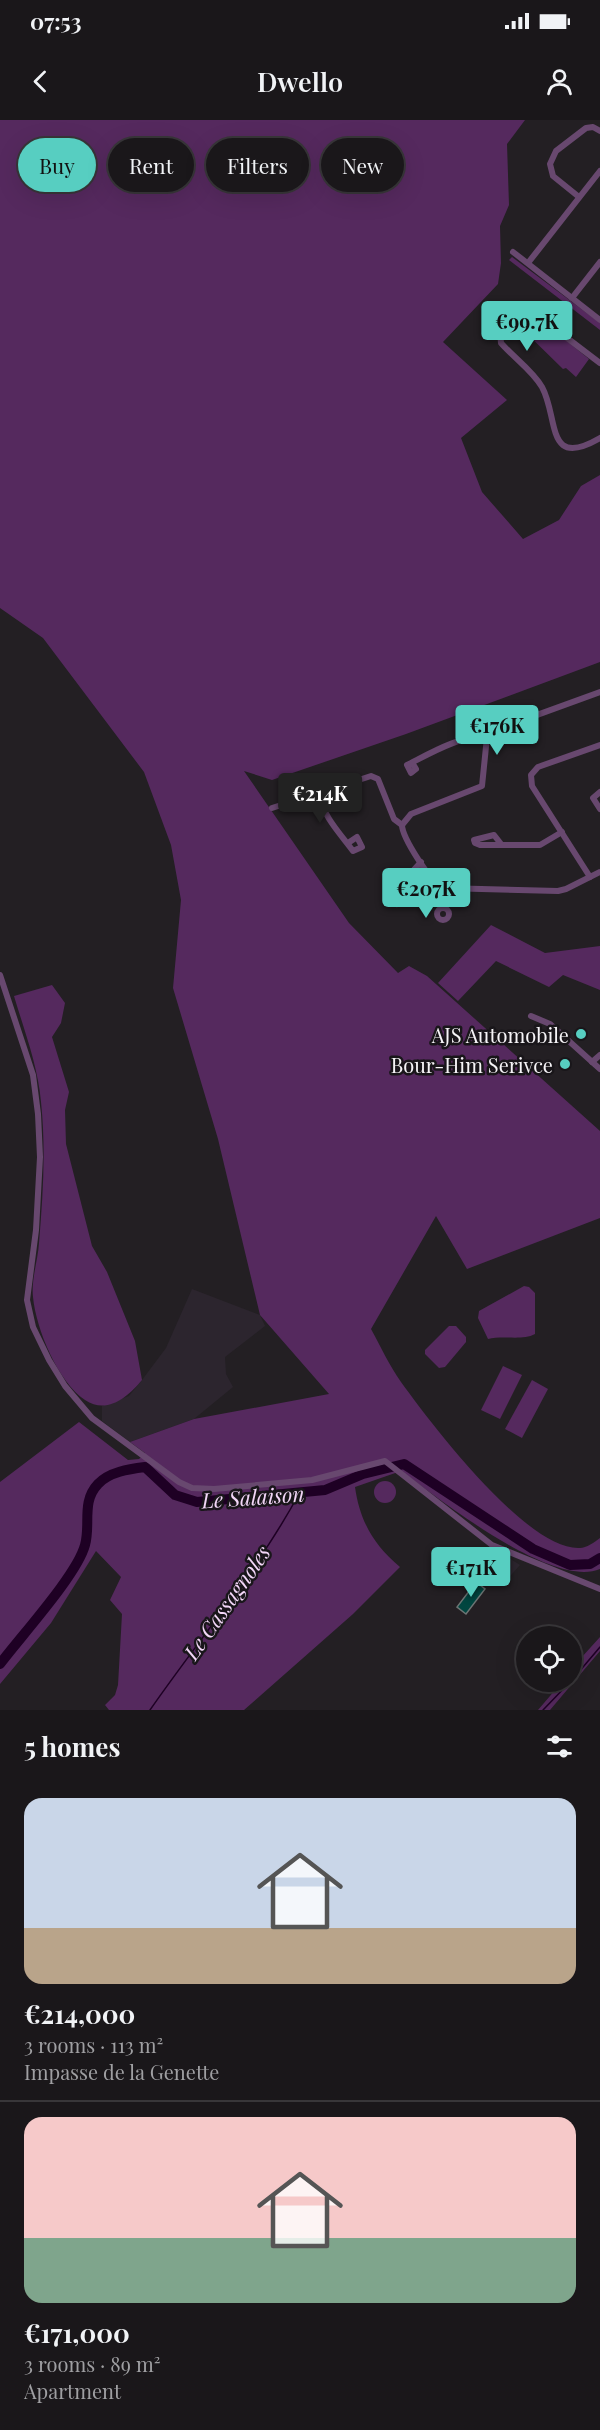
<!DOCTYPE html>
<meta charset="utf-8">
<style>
:root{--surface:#1a171a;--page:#272427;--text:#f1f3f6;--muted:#9f9fa2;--line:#383639;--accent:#57cec1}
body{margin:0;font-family:"Playfair Display",serif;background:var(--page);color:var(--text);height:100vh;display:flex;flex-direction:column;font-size:22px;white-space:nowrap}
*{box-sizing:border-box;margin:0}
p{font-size:20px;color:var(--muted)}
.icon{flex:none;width:33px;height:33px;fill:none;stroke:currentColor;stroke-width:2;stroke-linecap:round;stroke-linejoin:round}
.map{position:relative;height:1590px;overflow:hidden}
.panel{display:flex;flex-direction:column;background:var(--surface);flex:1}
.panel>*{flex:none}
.hud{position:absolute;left:18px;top:18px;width:564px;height:54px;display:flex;gap:12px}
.buttons{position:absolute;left:516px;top:1506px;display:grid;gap:12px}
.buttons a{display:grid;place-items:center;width:66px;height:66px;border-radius:50%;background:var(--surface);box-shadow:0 6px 24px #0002,0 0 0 2px var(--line);font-size:30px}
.price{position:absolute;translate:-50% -51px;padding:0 14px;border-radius:6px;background:var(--accent);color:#111;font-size:20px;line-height:39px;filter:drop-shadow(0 2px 3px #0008)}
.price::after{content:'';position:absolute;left:50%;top:36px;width:18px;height:14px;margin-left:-9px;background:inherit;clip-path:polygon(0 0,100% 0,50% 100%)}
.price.selected{background:#222;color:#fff}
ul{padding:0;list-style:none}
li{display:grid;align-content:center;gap:12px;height:318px;padding:0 24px}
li+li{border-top:2px solid var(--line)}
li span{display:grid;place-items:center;height:186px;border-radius:18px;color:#555}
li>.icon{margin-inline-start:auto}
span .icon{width:108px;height:108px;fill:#fffc;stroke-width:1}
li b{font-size:26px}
h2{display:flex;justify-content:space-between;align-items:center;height:72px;padding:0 24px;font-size:26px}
.chip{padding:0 21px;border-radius:27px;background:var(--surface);box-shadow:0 6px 24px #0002,0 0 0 2px var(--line);font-size:21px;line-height:54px}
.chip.selected{background:var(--accent);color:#111}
.status{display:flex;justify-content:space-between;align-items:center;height:42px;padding:0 30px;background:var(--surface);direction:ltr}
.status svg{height:16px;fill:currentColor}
header{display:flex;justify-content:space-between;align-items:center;height:78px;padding:0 24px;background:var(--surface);font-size:27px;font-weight:600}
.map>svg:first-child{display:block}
.built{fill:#2c252e}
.green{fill:#55295e}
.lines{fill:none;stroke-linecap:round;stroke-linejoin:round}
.stream{stroke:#1e0024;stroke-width:1.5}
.river{stroke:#1e0024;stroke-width:10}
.building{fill:#014640;stroke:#6d7574;stroke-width:1.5}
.minor{stroke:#68486f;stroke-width:6}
.poi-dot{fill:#57cec1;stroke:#19161a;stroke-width:2}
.labels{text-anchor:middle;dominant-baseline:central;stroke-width:5;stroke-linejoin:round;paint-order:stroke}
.poi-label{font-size:20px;fill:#f6f4f7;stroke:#19161a;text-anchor:end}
.water-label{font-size:21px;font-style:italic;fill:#f3d7f8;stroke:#19161a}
</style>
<div class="status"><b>07:53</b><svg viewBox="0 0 49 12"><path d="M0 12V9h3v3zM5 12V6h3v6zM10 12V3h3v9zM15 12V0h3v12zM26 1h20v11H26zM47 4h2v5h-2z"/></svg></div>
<header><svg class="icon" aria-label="back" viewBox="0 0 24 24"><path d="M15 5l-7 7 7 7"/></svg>Dwello<svg class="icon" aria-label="person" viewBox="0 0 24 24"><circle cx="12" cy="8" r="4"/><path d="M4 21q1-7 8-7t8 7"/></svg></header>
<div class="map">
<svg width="600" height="1590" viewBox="0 0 600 1590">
<rect width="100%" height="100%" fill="#231f23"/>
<g class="built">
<path d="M192,1169L260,1195L265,1206L225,1237L226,1254L233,1267L194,1299L130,1322L102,1301V1286L129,1276L142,1260L166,1228Z"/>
<path d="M492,1427L520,1445L503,1464L476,1447Z"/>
</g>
<g class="green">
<path d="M0,0H525L507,24L509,85L500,106L501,143L498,164L443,222L507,280L461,318L482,372L523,419L559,400L581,366L600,355V542L406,614L272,660L244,651L349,803L398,853L409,846L427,856L600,1011V1098L467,1149L436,1096L371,1209C381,1227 389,1245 401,1262C430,1302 527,1431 580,1428C586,1428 595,1422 600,1418V1449C552,1469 441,1380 401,1351L355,1367C360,1402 374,1425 400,1447L353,1494L244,1590H109L105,1585L115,1575L118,1565L122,1494L110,1480L121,1457L96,1431L51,1503L0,1564V1362L79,1302L128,1340L139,1339L145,1333L130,1322L194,1299L329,1274L260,1195L218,1019L173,868L181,780L171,725L144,652L43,518L0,488Z"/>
<path d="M512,137L600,203V210L509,140Z"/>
<path d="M529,191L589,239L576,257L566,248L563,249L515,202Z"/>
<path d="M491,805L545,833L600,826V870L563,855L549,867L496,841L458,881L438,863Z"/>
<path d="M52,865L65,883L61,903L52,917L69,972L65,990L66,1024L92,1126L107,1152L135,1221L142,1260C128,1277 107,1295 85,1280C58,1262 36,1209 33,1177C31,1160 38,1140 39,1123C43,1075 46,1029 41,982C38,946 24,910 14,876Z"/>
<path d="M524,1166L529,1167L535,1173V1214C522,1221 503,1215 488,1219L478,1198L479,1191Z"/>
<path d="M449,1206H456L466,1217V1222L445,1247L439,1248L425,1234V1230Z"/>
<path d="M503,1246L522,1255L500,1299L481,1290Z"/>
<path d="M532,1260L548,1269L522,1318L505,1309Z"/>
<circle cx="385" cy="1372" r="11"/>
<path d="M600,1517V1531L550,1590H538L562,1562H572V1548Z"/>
</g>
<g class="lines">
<g class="stream">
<path d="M572,1560L600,1527"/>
<path d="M150,1590C200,1518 258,1450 300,1372"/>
<path d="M543,1590L570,1562"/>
</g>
<path class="river" d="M0,1544C21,1516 77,1455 85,1425C91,1404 81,1382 98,1364C109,1352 129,1349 145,1347L175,1375L197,1382L325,1370L363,1354L404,1344L533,1429L570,1445L590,1444L600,1438"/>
</g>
<path class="building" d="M476,1462L485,1469L466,1494L457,1487Z"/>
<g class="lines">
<g class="minor">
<path d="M579,77L553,56L550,44L556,31L586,8L593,7L600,11"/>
<path d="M513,132L600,200"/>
<path d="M528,143L600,51"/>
<path d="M572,178L600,142"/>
<path d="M600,243L529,189L517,192L500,212L501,223C514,238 532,250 542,267C559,298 545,350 600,318"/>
<path d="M413,644L416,649L411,653L407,645C427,635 462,614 487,617"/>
<path d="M600,672L593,678L600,689"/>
<path d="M321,677C321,694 343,717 353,731L362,727L357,717L348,723"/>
<path d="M272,688L312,675L321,677L328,670L371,656L378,659L394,699L402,705"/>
<path d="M402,705L411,694L482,666L487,617L490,612L600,572"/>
<path d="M402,705C402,717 431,763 443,768L558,771L566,769L600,752"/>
<path d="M501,724L494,715L474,720L475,723L480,725H540L562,712"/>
<path d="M590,757L532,666L531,655L538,647L600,625"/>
<path d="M397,769L404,778L397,784L390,776L421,742"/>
<circle cx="443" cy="794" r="6"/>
<path d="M445,788L453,770"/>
<path d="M0,855L33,955L38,994L40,1037L36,1110L27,1180L33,1207L49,1240L65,1266L92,1298L179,1362L192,1368L214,1369L312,1360L385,1341L492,1425L600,1469"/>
<path d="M531,896L550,904L600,949"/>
<path d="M592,942L600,935"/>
</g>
</g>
<g class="poi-dot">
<circle cx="581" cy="914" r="6"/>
<circle cx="565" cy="944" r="6"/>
</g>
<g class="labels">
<g class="poi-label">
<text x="569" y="914">AJS Automobile</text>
<text x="553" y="944">Bour-Him Serivce</text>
</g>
<g class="water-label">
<text transform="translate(253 1376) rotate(-4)">Le Salaison</text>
<text transform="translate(226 1482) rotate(-55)">Le Cassagnoles</text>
</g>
</g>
</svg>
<div class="buttons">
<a><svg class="icon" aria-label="locate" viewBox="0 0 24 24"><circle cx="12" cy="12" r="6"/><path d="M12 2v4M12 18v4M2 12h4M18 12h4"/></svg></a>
</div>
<b class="price" style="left:527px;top:232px">€99.7K</b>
<b class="price" style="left:497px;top:636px">€176K</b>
<b class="price selected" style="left:320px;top:704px">€214K</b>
<b class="price" style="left:426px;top:799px">€207K</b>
<b class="price" style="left:471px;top:1478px">€171K</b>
<div class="hud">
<a class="chip selected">Buy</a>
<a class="chip">Rent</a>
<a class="chip">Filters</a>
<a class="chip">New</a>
</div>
</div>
<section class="panel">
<h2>5 homes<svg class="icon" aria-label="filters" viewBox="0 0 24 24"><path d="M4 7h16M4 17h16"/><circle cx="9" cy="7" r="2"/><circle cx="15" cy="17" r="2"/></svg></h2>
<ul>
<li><span style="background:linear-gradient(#c9d6e8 70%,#b9a48a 0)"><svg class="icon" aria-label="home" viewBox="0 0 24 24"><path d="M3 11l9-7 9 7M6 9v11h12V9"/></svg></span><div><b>€214,000</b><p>3 rooms · 113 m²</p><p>Impasse de la Genette</p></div></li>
<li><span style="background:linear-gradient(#f6c9c9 65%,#7fa58c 0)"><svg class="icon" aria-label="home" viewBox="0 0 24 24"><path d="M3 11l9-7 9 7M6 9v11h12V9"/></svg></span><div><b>€171,000</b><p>3 rooms · 89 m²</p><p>Apartment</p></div></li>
</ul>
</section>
